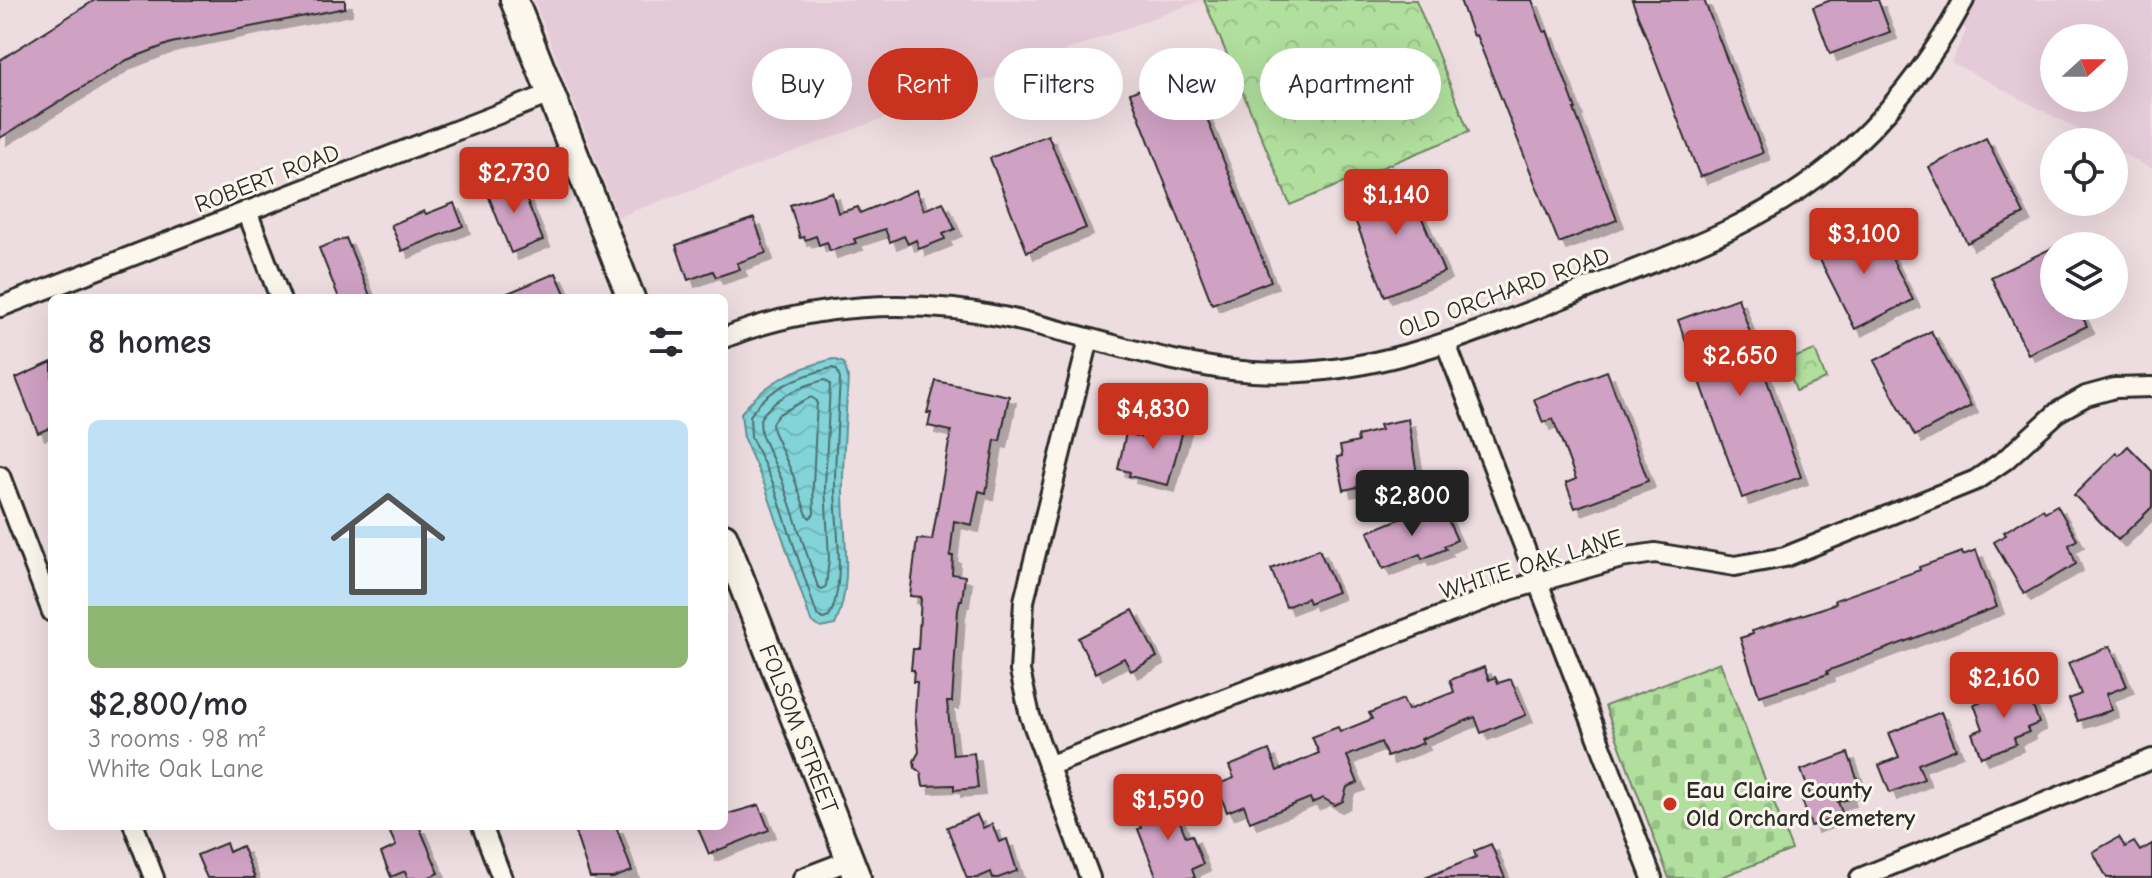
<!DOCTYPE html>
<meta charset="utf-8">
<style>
:root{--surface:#fff;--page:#f2f2f3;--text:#2b2b33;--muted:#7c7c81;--line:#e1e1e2;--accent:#c8321e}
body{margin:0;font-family:"Comic Neue",sans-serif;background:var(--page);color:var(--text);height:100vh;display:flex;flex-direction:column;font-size:30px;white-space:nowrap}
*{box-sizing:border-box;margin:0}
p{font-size:26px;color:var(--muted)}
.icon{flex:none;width:44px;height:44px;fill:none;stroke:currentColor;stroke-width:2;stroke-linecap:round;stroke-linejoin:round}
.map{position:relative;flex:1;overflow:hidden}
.sheet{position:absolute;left:48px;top:294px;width:680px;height:536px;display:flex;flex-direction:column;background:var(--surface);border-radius:12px;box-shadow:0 8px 32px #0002}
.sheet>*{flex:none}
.hud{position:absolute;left:752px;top:48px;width:760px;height:72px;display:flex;gap:16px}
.needle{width:52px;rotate:69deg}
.fabs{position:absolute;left:2040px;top:24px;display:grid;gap:16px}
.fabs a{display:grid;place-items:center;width:88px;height:88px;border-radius:50%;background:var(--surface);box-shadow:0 8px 32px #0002;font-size:40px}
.price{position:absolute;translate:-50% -68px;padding:0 18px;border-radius:8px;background:var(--accent);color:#fff;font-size:26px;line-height:52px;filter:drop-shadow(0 2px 4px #0008)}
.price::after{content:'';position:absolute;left:50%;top:48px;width:24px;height:18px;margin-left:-12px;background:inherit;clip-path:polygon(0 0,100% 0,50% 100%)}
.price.current{background:#222;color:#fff}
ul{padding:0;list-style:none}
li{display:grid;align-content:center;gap:16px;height:424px;padding:0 40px}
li+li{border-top:2px solid var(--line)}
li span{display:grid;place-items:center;height:248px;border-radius:12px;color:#555}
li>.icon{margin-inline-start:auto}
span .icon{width:144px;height:144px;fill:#fffc;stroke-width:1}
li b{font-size:34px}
h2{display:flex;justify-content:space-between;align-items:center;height:96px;padding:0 40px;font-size:34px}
.chip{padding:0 28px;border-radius:36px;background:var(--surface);box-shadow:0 8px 32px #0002;font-size:28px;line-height:72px}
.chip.current{background:var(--accent);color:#fff}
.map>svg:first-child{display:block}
.built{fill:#e5cbd7;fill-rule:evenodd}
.cemetery{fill:url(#cemetery-stones);stroke:#6e8564;stroke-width:2}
.park{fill:url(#park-crowns);stroke:#6e8564;stroke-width:2}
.water{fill:url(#water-waves);stroke:#5f9093;stroke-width:2}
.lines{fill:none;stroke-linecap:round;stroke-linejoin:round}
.shore{stroke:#4e6f70;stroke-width:2}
.building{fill:#cfa1c3;stroke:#2b2b2b;stroke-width:2;filter:url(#shadow)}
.street-casing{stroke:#2b2b2b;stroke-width:24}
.secondary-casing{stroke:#2b2b2b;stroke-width:32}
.street{stroke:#fbf7ec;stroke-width:18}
.secondary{stroke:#fbf7ec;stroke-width:26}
.poi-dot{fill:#c8321e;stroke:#fbf7ec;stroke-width:3}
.labels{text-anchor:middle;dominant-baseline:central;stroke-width:6;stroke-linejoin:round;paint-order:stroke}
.street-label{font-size:24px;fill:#2b2b2b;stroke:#fbf7ec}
.poi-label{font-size:24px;font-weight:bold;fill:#2b2b2b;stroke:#fbf7ec;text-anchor:start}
</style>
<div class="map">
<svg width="2152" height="878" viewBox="0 0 2152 878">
<defs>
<pattern id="cemetery-stones" width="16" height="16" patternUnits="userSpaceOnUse" patternTransform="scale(2)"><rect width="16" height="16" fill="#b1df9e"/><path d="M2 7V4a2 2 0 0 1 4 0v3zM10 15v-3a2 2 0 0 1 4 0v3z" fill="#98c088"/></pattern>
<pattern id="park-crowns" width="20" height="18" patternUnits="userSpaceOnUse" patternTransform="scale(2)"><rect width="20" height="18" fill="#b1df9e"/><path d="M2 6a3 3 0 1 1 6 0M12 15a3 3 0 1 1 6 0" fill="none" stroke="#98c088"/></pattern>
<pattern id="water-waves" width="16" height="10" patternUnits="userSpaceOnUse" patternTransform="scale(2)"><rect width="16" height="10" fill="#82d4d8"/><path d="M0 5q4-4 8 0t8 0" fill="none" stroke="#70b6ba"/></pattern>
<filter id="shadow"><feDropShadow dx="7" dy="7" stdDeviation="0" flood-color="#0004"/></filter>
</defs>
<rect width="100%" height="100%" fill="#eedde0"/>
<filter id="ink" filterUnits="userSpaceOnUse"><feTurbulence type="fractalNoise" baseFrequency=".0125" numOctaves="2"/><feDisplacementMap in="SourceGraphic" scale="16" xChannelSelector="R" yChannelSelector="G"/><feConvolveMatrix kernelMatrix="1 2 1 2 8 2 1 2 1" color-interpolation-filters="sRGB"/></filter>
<g filter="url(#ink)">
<g class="built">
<path d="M534,0H1202L618,217Z"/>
<path d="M1948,0H2152V169L2114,149V142H2102L1951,62L1966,31ZM2054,38H2114V98H2054Z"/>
</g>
<path class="cemetery" d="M1720,662L1792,850L1719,878H1669L1605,706Z"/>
<g class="park">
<path d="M1204,0H1416L1469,132L1290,205Z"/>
<path d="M1815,350L1826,379L1796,391L1785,361Z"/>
</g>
<path class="water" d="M833,359L844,363L848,378C846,413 843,448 843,484C842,530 855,581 835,625L821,628L811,621L765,486L744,439L741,413C767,381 794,369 833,359Z"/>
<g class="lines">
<g class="shore">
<path d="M832,368L837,370L840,379C838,415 835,451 835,486C835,524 847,583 829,617L823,619L817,615L773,483L751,437L750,416C766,389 802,375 832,368Z"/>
<path d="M825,380L830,384L825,486L829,558L826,586L822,589L818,587L782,480L761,434L760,419C772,399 802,385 825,380Z"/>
<path d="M811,397L817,401L813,485L814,514L810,518L807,515L793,475L773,431L772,423L779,414Z"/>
</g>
</g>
<g class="building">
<path d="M95,0H345V8L171,43L127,60L0,138V60Z"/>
<path d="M1460,0H1532L1544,32L1547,31L1576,109H1574L1617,220L1559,243L1476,35L1473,36Z"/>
<path d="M1632,0H1704L1763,153L1700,177Z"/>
<path d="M1831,0H1878L1890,32L1830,54L1813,7Z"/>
<path d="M1188,70L1271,281L1212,304L1130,93Z"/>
<path d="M1048,135L1086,228L1027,252L990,158Z"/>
<path d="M1986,138L2024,214L1967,243L1929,167Z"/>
<path d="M511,176L520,198L525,196L543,240L511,253L485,187Z"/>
<path d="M1406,179L1444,272L1385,296L1348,202Z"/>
<path d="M916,190L924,210L943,202L955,229L943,234L945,239L919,249L916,240L908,244L904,236L890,242L885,229L854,239L856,243L830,251L827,242L819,245L816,236L805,240L804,237L800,238L790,205L832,192L838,213L858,207L860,213Z"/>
<path d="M454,203L463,226L402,251L391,225L424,211L426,214Z"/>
<path d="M754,218L766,253L737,263L740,269L716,277L713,271L688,280L676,245Z"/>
<path d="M1874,223L1913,300L1855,329L1816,252Z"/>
<path d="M346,238L371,298H339L319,248Z"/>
<path d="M2054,247V306H2077L2087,326L2028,354L1991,277Z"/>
<path d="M556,273L567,298H496Z"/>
<path d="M1738,298L1801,477L1742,498L1678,320Z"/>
<path d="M1931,331L1971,406L1915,436L1874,361Z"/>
<path d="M52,362V427L38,433L16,378Z"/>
<path d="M1607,371L1648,481L1575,508L1566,483L1576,479L1553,419L1543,423L1534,399Z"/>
<path d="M936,381L1009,396L1000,441L995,440L986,493L979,491L972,525L954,521L950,556H953L952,574L965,576L962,600H960L958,610L952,702H947L953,755L974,753L978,788L954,790V785L923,786L921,773L915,768L914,761L919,752L915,714L917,682H913L914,670H911L913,649H918L921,597L910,596L917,539L932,540L951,431L928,426L931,413H927Z"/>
<path d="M1153,416L1185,423L1168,485L1129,476L1130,472L1118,469L1126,433L1141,437L1143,431L1149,432Z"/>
<path d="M1408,419L1417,474L1344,490L1337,457L1342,456L1340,446L1358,442L1357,436L1381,430L1379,425Z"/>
<path d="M2128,446L2152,471V507L2118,540L2074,495L2116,453L2119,455Z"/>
<path d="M2057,505L2077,540L2069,545L2076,564L2024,594L1994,542L2006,535L2004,532L2043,509L2045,512Z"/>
<path d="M1428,507L1432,518L1445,513L1457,540L1444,546L1446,549L1422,559L1420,554L1383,569L1368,532Z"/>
<path d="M1319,549L1337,592L1309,603L1307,598L1286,607L1271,569Z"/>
<path d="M1976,550L1997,607L1827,671L1828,674L1759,696L1740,638L1753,634L1752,631L1823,608L1836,603L1835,600L1920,570L1919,567L1962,552L1963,555Z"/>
<path d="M1133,610L1157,657L1131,671L1124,658L1096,673L1078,638Z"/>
<path d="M2110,646L2127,686L2106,694L2112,710L2078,721L2069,699L2081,694L2068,663Z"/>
<path d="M1484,667L1489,680L1495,677L1498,683L1511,679L1526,715L1481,733L1475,717L1421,739L1423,743L1387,757L1381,742L1347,756L1358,783L1347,787L1343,801L1335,805L1323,798L1312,803L1310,798L1250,822L1244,805L1227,812L1216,785L1234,778L1229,766L1269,750L1277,771L1319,753L1312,737L1338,727L1340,732L1372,719L1369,713L1403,699L1408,710L1454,692L1450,680Z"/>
<path d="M2025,685L2039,723L2027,728L2029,732L2014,738L2016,744L1981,757L1972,733L1983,729L1974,704Z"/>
<path d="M1941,712L1956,749L1918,764L1924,779L1890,793L1879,765L1899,757L1889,733Z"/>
<path d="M1848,753L1860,787L1847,792L1849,799L1838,802L1843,815L1811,826L1802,800L1811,797L1801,770Z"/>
<path d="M1171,799L1186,837L1192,835L1203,864L1192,869L1195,878H1157L1138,829L1141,828L1135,813Z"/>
<path d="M759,805L769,830L709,854L697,826H724V815Z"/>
<path d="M977,815L983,828L992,824L999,842L1007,839L1017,871L998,878H993L991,872L977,878H967L947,827Z"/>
<path d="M387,826H419L439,873L427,878H408L405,871L391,877L381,853L396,846Z"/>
<path d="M573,826H616L632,871L613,878H590Z"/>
<path d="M2119,837L2125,847L2134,842L2140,851L2152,844V878H2107L2093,852Z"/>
<path d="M226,843L229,852L242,846L255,878H207L197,855Z"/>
<path d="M1491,844L1505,878H1425L1476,857L1474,851Z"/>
</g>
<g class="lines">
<defs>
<g id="street">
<path d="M247,211L280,298"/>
<path d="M0,307L550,94"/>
<path d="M724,338C810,303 913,298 1003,317C1086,334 1168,366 1253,372C1375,380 1487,328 1598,284C1679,252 1762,223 1831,166C1886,119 1930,64 1964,0"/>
<path d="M1089,339L1024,601L1020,671L1030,716L1090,878"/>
<path d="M1446,344L1652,878"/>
<path d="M0,476L52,612"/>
<path d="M1048,766L1510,590L1621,558L1655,553L1735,566L1785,557L1976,480L2005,460L2059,411L2086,396L2115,388L2152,387"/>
<path d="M134,826L154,878"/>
<path d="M482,826L502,878"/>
<path d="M803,878L850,860"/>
<path d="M1860,878L2152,759"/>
</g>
<g id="secondary">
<path d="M514,0L631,298"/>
<path id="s1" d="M724,537L857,878"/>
</g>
</defs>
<use href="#street" class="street-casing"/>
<use href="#secondary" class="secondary-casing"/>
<use href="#street" class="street"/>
<use href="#secondary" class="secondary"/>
</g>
</g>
<circle class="poi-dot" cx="1670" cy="804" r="8"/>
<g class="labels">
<g class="street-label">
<text transform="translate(267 178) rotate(-21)">ROBERT ROAD</text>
<text transform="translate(1504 292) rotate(-20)">OLD ORCHARD ROAD</text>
<text transform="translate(1531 564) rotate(-17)">WHITE OAK LANE</text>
<text stroke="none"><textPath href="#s1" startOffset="206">FOLSOM STREET</textPath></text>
</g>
<g class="poi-label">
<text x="1686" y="790">Eau Claire County<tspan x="1686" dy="28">Old Orchard Cemetery</tspan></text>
</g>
</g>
</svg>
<div class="fabs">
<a><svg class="needle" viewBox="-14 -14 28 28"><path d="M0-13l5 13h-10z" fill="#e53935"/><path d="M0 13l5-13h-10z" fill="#7c7c81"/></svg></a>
<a><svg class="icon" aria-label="locate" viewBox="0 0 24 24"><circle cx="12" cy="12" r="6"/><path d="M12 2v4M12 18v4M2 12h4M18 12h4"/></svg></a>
<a><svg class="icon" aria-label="layers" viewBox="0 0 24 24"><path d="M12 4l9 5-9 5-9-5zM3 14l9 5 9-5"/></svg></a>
</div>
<b class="price" style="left:514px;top:215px">$2,730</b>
<b class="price" style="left:1396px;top:237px">$1,140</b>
<b class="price" style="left:1864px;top:276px">$3,100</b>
<b class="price" style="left:1740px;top:398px">$2,650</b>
<b class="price" style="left:1153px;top:451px">$4,830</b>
<b class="price current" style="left:1412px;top:538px">$2,800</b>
<b class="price" style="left:2004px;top:720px">$2,160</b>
<b class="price" style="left:1168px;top:842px">$1,590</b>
<div class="hud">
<a class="chip">Buy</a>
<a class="chip current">Rent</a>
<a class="chip">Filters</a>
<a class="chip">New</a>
<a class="chip">Apartment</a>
</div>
<section class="sheet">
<h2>8 homes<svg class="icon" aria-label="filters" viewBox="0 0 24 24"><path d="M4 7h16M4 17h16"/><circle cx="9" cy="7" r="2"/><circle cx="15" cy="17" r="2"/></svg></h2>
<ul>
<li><span style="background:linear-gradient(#bfe0f5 75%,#8fb573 0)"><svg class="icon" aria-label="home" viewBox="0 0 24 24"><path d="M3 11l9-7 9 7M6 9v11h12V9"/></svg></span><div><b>$2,800/mo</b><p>3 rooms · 98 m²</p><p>White Oak Lane</p></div></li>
</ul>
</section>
</div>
